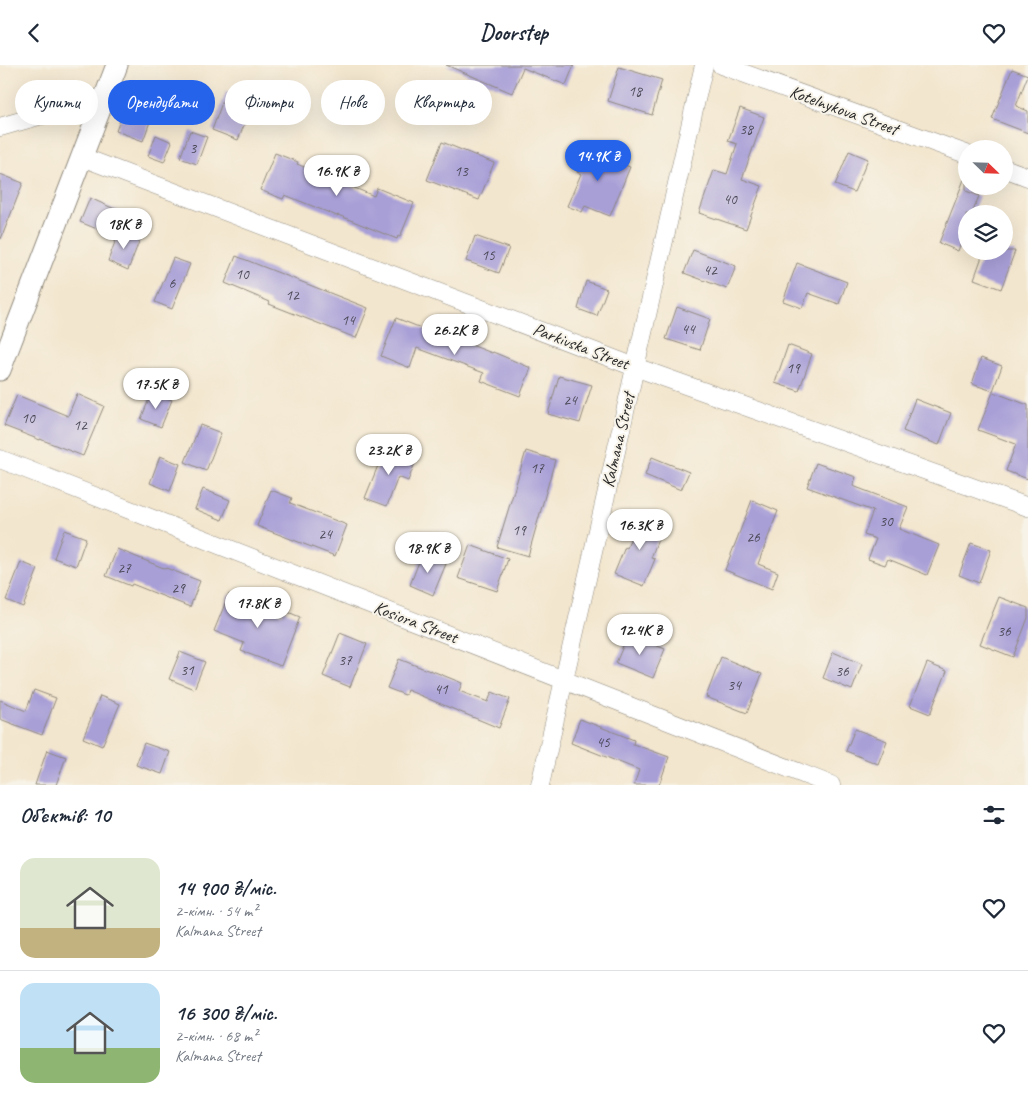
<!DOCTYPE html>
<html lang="uk">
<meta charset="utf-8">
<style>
:root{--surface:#fff;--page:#f6f6f7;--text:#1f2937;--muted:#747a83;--line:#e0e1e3;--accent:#2563eb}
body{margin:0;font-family:Caveat,sans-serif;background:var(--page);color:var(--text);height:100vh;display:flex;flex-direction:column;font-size:19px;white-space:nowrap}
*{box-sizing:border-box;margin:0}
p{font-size:16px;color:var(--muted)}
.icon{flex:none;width:28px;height:28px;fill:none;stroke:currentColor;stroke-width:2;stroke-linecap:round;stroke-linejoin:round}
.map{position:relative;height:720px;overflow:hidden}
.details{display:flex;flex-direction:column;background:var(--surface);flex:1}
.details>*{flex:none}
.hud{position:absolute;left:15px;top:15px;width:500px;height:45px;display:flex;gap:10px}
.needle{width:32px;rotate:113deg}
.fabs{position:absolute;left:958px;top:75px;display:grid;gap:10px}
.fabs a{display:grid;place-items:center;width:55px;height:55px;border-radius:50%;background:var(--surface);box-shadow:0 5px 20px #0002;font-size:25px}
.price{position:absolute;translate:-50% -42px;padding:0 11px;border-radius:18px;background:#fff;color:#222;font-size:16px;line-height:32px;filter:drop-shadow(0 1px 2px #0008)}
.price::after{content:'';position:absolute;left:50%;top:30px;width:15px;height:11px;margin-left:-8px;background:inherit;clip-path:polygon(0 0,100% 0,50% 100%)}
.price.active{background:var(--accent);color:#fff}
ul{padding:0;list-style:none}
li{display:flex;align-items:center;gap:15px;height:125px;padding:0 20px}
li+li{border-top:1px solid var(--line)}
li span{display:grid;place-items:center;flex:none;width:140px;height:100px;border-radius:15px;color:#555}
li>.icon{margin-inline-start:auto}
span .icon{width:60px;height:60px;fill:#fffc;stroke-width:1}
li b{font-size:21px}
h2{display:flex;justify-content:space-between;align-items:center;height:60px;padding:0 20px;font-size:21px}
.tag{padding:0 18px;border-radius:22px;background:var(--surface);box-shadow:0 5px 20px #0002;font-size:18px;line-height:45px}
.tag.active{background:var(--accent);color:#fff}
header{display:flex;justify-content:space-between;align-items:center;height:65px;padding:0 20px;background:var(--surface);font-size:22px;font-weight:600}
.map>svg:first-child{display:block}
.building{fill:#a89fd7}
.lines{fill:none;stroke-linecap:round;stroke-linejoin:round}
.minor-casing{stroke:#8f887c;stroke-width:19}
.tertiary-casing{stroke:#8f887c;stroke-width:23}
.minor{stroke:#fff;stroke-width:18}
.tertiary{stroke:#fff;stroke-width:21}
.labels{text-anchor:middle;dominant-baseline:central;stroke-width:4;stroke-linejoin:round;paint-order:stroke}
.number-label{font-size:15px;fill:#4a4856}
.street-label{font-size:18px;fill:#2b2b2b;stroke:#f7f3e8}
</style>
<header><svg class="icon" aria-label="back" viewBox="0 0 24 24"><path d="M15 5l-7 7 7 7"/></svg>Doorstep<svg class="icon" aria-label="heart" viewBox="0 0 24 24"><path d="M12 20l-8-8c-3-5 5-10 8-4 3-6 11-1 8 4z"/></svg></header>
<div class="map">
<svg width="1028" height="720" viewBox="0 0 1028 720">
<rect width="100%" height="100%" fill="#f7f3e8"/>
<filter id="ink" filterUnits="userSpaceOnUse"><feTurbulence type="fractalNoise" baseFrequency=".02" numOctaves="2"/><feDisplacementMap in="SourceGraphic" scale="10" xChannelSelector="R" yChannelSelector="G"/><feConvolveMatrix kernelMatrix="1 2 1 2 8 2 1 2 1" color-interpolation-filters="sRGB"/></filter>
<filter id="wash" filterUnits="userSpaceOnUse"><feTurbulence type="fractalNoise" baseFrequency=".0096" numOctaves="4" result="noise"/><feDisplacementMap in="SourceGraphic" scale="20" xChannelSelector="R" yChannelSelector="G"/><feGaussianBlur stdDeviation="1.12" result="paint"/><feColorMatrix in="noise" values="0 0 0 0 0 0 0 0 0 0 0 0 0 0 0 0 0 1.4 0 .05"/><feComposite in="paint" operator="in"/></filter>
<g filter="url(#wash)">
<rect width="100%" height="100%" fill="#f3e6ce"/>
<g id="blocks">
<g class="building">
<path d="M446,0H574L566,20L523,3L512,28Z"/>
<path d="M619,2L662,15L652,50L608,36Z"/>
<path d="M1012,4L1028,10L1016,41L1028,46V68L992,54Z"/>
<path d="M226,27L253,38L238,75L212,65Z"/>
<path d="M740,43L764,52L742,114L762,121L746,164L699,148L714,105L727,109L737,79L728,76Z"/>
<path d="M124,44L151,54L143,76L116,66Z"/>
<path d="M190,66L207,72L197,99L180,93Z"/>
<path d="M156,70L172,77L164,97L148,91Z"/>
<path d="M442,77L494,98L479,135L427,115Z"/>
<path d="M588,78L605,85L602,91L630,102L610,151L585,141L582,147L567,141L581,109L577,107Z"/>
<path d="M849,86L868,94L854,127L835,120Z"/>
<path d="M275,88L298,97L297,99L374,131L377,123L414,138L400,172L398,171L397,174L338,150L337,151L285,130L283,134L260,125Z"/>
<path d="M0,109L23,118L1,174H0Z"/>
<path d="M965,112H966V126L979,131L972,149H966V164L958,186L939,178Z"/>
<path d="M90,133L119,146L109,169L80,157Z"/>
<path d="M119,166L140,174L128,205L108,196Z"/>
<path d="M475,171L509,183L499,208L466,196Z"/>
<path d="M693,185L736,201L727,224L684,208Z"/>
<path d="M984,186H1015L1001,224L974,214Z"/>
<path d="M236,191L368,243L356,273L269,239L270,237L225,218Z"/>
<path d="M173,193L190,199L172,244L155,237Z"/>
<path d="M797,198L847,217L839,239L808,228L802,243L783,236Z"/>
<path d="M586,216L607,224L597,251L578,244Z"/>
<path d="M677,242L710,254L700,285L666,274Z"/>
<path d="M396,253L449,274L450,272L492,288L493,287L531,303L520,331L481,316L484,308L417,283L410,303L381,291Z"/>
<path d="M788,280L812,289L799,326L775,318Z"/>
<path d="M981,293L1002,301L993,326L972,319Z"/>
<path d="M559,311L592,320L580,358L548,349Z"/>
<path d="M152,327L172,335L161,362L141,354Z"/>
<path d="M993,327L1028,340V414L1006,406L1016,379L978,365Z"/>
<path d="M77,329L104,341L83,391L40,374V375L4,361L17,330L68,351Z"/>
<path d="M915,334L951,348L939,380L903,366Z"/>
<path d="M200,360L221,368L206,406L185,397Z"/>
<path d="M385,383L416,395L408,416L398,412L387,441L365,433Z"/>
<path d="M526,386L555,395L528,491L497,482Z"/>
<path d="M160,391L180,399L170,426L150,418Z"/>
<path d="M652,392L689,407L681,425L645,410Z"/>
<path d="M816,398L856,412L853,421L908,442L899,464L939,480L927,510L888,494L885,500L868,494L876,474L864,470L873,446L807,422Z"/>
<path d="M203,424L230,435L222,455L195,444Z"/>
<path d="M271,425L292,433L290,438L347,460L335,491L257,461Z"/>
<path d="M752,435L778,446L758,499L778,507L772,524L725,505Z"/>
<path d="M640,448L664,458L651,493L655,494L644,521L614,509L625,482L627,483Z"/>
<path d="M64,465L86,473L76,501L54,493Z"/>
<path d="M971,478L991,485L979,518L959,510Z"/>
<path d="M470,480L508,494L497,526L458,513Z"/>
<path d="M117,484L166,504V503L200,516L190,542L132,519L131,521L106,511Z"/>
<path d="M422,489L446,499L433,530L410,520Z"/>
<path d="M21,497L38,504L23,542L6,535Z"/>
<path d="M229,529L282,549L283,545L300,552L281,601L241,586L244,578L214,566Z"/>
<path d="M999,532L1028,543V553L1013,592L980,579Z"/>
<path d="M340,568L367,579L350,622L323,611Z"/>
<path d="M628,569L665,584L653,613L616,598Z"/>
<path d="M180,587L205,597L194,624L169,614Z"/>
<path d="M833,587L862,599L852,625L823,613Z"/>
<path d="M721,592L762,609L747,648L706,632Z"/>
<path d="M399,594L430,606V605L462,618L459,626L488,637L492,627L510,634L499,663L407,625L405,630L387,623Z"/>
<path d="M927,598L947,606L930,649L910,641Z"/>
<path d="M34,625L56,633L42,670L0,654V635L26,646Z"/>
<path d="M100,631L120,639L102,681L83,673Z"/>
<path d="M580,654L634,675L633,679L669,692L659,720H634L639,705L571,678Z"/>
<path d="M855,664L887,676L878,699L846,686Z"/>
<path d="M144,678L170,687L162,709L136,700Z"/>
<path d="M47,685L66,692L56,720H35Z"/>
</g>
</g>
</g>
<g filter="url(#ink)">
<use href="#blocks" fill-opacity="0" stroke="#8f887c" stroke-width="1"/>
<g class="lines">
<defs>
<g id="minor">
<path d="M721,0L966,89"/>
<path d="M0,62L105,32"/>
<path d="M82,92L635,302L1028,442"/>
<path d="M1004,103L1028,112"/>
<path d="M0,394L831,720"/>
<path d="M540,720L704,0"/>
</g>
<path id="tertiary" d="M0,305L117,0"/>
</defs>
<use href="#minor" class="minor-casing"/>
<use href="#tertiary" class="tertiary-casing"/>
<use href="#minor" class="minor"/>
<use href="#tertiary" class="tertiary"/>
</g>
</g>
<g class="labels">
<g class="number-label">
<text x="635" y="26">18</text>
<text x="746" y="64">38</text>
<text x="193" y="83">3</text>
<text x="461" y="106">13</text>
<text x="730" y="134">40</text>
<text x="488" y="190">15</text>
<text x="710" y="205">42</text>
<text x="242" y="209">10</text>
<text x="172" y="218">6</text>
<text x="292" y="230">12</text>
<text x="348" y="255">14</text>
<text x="688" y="264">44</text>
<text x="793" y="303">19</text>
<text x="570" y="335">24</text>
<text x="28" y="353">10</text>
<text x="80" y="360">12</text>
<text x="537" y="403">17</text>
<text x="886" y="456">30</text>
<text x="519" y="465">19</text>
<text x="325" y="469">24</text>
<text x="753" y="472">26</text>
<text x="124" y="503">27</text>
<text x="178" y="523">29</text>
<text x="1004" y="566">36</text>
<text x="345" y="595">37</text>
<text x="187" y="605">31</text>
<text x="842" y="606">36</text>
<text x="734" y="620">34</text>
<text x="441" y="624">41</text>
<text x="603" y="677">45</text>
</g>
<g class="street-label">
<text transform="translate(844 45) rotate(20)">Kotelnykova Street</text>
<text transform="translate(581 281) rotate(21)">Parkivska Street</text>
<text transform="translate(618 375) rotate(-77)">Kalmana Street</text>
<text transform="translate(416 557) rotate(21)">Kosiora Street</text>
</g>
</g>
</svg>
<div class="fabs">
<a><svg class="needle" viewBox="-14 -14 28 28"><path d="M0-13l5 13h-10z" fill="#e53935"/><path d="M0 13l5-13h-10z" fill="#747a83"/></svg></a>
<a><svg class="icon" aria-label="layers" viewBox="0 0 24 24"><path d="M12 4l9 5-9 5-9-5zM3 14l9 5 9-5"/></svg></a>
</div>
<b class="price active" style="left:598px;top:117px">14.9K ₴</b>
<b class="price" style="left:337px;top:132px">16.9K ₴</b>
<b class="price" style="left:124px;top:185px">18K ₴</b>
<b class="price" style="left:455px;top:291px">26.2K ₴</b>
<b class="price" style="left:156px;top:345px">17.5K ₴</b>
<b class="price" style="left:389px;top:411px">23.2K ₴</b>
<b class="price" style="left:640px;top:486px">16.3K ₴</b>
<b class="price" style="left:428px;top:509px">18.9K ₴</b>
<b class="price" style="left:258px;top:564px">17.8K ₴</b>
<b class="price" style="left:640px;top:591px">12.4K ₴</b>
<div class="hud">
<a class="tag">Купити</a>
<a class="tag active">Орендувати</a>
<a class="tag">Фільтри</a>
<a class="tag">Нове</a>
<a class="tag">Квартира</a>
</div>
</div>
<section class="details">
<h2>Об’єктів: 10<svg class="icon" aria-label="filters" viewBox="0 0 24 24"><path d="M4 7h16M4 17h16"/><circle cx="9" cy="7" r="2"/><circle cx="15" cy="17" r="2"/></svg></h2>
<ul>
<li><span style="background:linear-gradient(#dfe7d0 70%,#c2b280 0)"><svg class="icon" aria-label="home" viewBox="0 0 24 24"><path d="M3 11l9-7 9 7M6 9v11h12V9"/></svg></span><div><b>14 900 ₴/міс.</b><p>2-кімн. · 54 m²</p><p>Kalmana Street</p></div><svg class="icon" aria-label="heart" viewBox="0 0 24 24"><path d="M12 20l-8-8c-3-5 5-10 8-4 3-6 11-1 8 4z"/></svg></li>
<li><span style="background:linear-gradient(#bfe0f5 65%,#8fb573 0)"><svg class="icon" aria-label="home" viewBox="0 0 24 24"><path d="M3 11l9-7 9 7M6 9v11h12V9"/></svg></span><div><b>16 300 ₴/міс.</b><p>2-кімн. · 68 m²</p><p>Kalmana Street</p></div><svg class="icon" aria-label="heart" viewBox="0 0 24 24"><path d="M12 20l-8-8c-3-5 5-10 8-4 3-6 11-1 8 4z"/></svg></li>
</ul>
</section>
